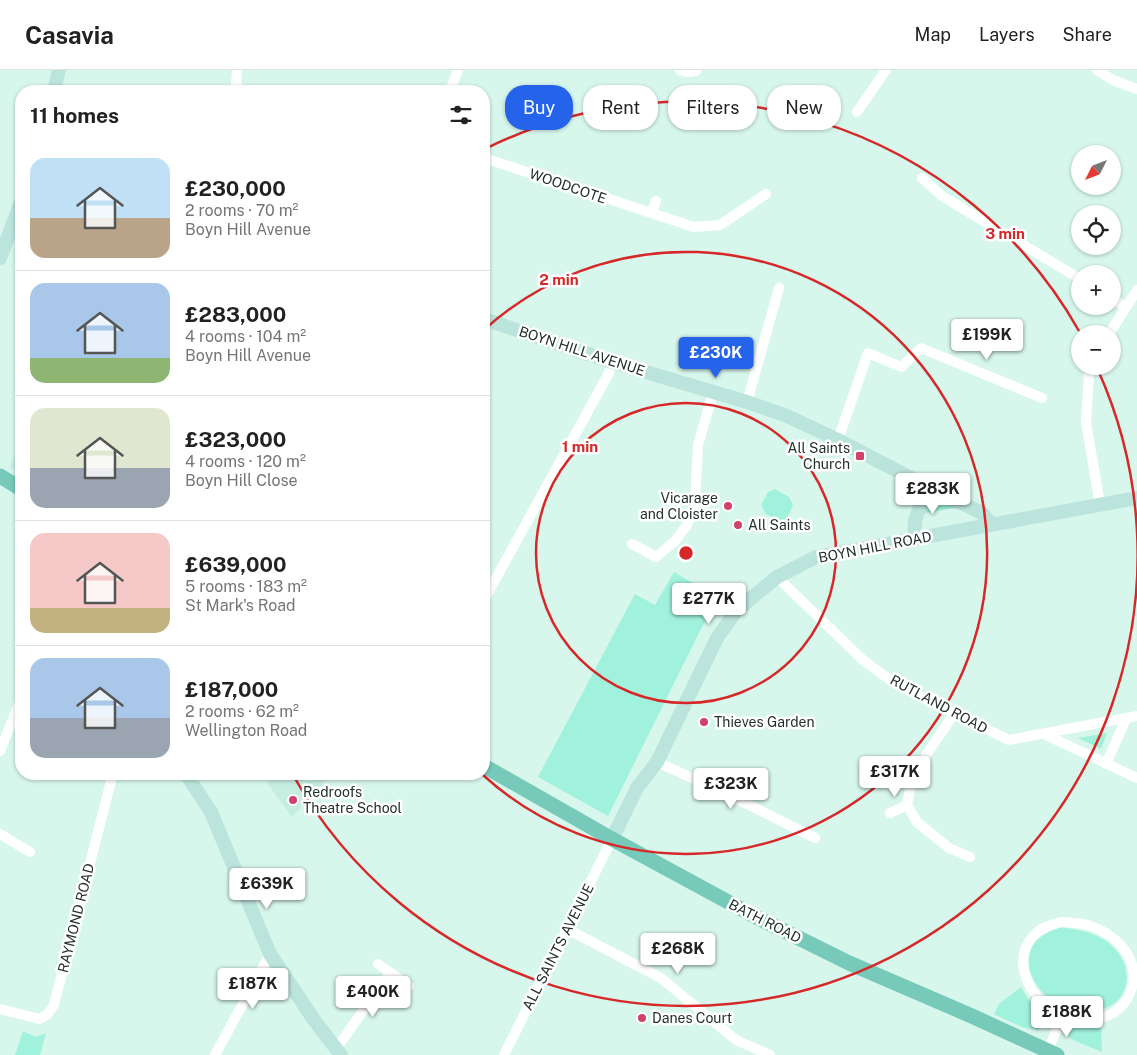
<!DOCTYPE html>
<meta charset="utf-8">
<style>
:root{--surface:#fff;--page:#f2f2f2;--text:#222;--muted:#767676;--line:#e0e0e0;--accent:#2563eb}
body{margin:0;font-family:"Public Sans",sans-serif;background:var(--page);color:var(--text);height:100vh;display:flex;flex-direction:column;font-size:19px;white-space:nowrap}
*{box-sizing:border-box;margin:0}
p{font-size:16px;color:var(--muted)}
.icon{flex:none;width:28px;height:28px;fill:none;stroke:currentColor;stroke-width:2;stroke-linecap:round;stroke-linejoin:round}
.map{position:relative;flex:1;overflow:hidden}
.sheet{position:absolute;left:15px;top:15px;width:475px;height:695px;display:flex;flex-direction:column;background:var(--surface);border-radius:20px;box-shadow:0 1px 4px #0004}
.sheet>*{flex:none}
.guide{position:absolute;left:505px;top:15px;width:475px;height:45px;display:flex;gap:10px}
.needle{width:32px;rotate:228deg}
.fabs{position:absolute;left:1071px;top:75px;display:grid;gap:10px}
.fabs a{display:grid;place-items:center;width:50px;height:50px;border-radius:50%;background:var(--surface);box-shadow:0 1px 4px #0004;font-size:25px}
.price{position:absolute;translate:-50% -42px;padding:0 11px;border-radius:5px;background:#fff;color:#222;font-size:16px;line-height:32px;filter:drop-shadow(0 1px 2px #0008)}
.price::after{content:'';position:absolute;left:50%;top:30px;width:15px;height:11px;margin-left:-8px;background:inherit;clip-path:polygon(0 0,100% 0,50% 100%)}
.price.selected{background:var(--accent);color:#fff}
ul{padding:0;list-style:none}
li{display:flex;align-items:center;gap:15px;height:125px;padding:0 15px}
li+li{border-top:1px solid var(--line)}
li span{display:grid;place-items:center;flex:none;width:140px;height:100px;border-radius:15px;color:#555}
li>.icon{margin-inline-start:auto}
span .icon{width:60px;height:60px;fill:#fffc;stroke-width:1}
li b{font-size:21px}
h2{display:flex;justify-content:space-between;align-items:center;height:60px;padding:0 15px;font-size:21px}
.pill{padding:0 18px;border-radius:20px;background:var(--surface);box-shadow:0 1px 4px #0004;font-size:18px;line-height:45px}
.pill.selected{background:var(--accent);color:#fff}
header{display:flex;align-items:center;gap:30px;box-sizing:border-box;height:70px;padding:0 25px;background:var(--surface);border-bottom:1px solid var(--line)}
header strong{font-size:24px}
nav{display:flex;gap:28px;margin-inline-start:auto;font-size:18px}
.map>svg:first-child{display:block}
.built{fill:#c5eee1}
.green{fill:#a0f2dc}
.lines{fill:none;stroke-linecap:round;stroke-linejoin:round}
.street{stroke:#fff;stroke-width:10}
.secondary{stroke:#bbe4dc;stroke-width:14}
.primary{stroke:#77c9b9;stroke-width:15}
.ring{fill:none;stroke:#d62828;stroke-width:2.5}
.poi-dot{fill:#d1426a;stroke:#fff;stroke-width:2}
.labels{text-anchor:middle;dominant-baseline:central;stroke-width:5;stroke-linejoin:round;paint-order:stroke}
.street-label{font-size:14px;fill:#24302c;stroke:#fff}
.poi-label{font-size:14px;fill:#24302c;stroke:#fff;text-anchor:start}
.centre{fill:#d62828;stroke:#fff;stroke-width:2.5}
.ring-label{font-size:15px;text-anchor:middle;font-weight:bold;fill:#d62828;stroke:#fff;stroke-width:5;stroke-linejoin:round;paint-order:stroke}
</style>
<header>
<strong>Casavia</strong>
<nav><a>Map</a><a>Layers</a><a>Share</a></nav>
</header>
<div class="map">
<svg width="1137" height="985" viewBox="0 0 1137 985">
<rect width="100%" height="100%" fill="#d7f7ed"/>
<g class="built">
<path d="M21,368V404L10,397Z"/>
<path d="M274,704H331L292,747L267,713Z"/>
</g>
<g class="green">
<path d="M775,419L789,427L793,435L787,449L781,452L766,444L761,435L768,422Z"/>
<path d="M927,422L960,437L919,444Z"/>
<path d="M674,502L722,530L705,551L608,746L538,707L635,524L655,535Z"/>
<path d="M1107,663L1101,679L1078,668Z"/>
<path d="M1059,857C1075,859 1088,861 1103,869C1128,884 1137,918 1112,935C1100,941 1080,944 1067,939C1044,930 1020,903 1032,877C1037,867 1049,862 1059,857Z"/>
<path d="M1021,917C1024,921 1026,927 1030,931C1039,941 1051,945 1038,960L1024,958L994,944L999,934Z"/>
<path d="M1077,956L1088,958L1101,956L1102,982L1073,970L1068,966L1071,959Z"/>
<path d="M23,961L36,967L46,963L40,985H15Z"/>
</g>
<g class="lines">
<g class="street">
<path d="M237,0L236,13L241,21"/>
<path d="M680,0L687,2L696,1"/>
<path d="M1097,0L1113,10L1137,19"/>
<path d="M450,21L458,0"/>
<path d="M857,42L886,0"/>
<path d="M484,88L694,157L720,155L766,124"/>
<path d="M922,108L942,126L1080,209"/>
<path d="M652,143L656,131"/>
<path d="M1112,229L1126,237"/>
<path d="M1109,264L1137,220"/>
<path d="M1092,296L1089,304L1086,352L1100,435"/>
<path d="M747,332L779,218"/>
<path d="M838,370L868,283L901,297L921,278L1042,328"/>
<path d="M632,474L656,487L675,471L687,455L695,435L698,375L713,323"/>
<path d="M777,507L863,590L897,615L1009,670L1137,646"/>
<path d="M484,530L609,303L612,292"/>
<path d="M954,644L928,682L911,713L907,735L917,752L949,778L970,787"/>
<path d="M1044,664L1137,708"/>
<path d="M0,681L21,629"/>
<path d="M657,692L729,725L815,768"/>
<path d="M1106,694L1126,649"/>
<path d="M890,743L907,735"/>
<path d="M0,764L30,782"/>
<path d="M1061,852C1070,853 1079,853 1088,855C1113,863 1137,884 1133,912C1131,926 1124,936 1113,943C1105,948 1093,949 1084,949C1076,948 1068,948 1061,945C1029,931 1006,885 1040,860C1046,856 1054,854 1061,852Z"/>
<path d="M567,859L661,908L736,970L770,985"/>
<path d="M378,894L409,916"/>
<path d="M0,939L39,949L47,945L54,935L112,707L117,704"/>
<path d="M336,979L390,903"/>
<path d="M1048,981L1062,945"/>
<path d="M215,985L270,884"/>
<path d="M504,985L612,769"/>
</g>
<g class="secondary">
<path d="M54,21L59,0"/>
<path d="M0,188L21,132"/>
<path d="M484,249L612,292L747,332L787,346L838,370L928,417L982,443L991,454"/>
<path d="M914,468L915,450L928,417"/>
<path d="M186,704L211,742L270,884L314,950L341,985"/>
<path d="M612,769L637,718L657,692L717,568L737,540L777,507L816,487L1137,428"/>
</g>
<g class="primary">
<path d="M0,406L21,419"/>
<path d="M484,696L612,769L756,847L849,893L974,947L1057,985"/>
</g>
</g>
<g class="ring">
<circle cx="686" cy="483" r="150"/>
<path d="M485 259A301 301 0 1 1 483 705"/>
<path d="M485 79A451 451 0 0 1 1079 261M1098 300A451 451 0 0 1 293 705"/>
</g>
<g class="poi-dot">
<rect x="855" y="381" width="10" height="10" rx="2.5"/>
<circle cx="728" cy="436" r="5"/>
<circle cx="738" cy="455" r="5"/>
<circle cx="704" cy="652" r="5"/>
<circle cx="293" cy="730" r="5"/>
<circle cx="642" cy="948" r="5"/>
</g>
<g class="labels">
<g class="street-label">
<text transform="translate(568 116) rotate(19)">WOODCOTE</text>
<text transform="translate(582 281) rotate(18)">BOYN HILL AVENUE</text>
<text transform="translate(875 477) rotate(-11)">BOYN HILL ROAD</text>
<text transform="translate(939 634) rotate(28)">RUTLAND ROAD</text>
<text transform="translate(76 848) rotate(-76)">RAYMOND ROAD</text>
<text transform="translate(765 851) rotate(27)">BATH ROAD</text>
<text transform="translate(558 877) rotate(-63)">ALL SAINTS AVENUE</text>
</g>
<g class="poi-label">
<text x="850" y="378" text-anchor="end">All Saints<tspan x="850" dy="16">Church</tspan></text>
<text x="718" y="428" text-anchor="end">Vicarage<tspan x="718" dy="16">and Cloister</tspan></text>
<text x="748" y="455">All Saints</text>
<text x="714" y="652">Thieves Garden</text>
<text x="303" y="722">Redroofs<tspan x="303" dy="16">Theatre School</tspan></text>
<text x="652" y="948">Danes Court</text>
</g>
</g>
<circle cx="686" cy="483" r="8" class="centre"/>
<g class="ring-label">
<text x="1005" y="169">3 min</text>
<text x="559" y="215">2 min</text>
<text x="580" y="382">1 min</text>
</g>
</svg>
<div class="fabs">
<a><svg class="needle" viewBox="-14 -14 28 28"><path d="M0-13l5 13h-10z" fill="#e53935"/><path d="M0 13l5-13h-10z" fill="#767676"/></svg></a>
<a><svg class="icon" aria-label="locate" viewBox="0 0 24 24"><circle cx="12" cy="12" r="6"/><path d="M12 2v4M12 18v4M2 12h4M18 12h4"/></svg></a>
<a>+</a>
<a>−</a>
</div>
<b class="price" style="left:987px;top:291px">£199K</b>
<b class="price selected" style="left:716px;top:309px">£230K</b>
<b class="price" style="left:933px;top:445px">£283K</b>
<b class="price" style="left:709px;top:555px">£277K</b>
<b class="price" style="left:895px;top:728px">£317K</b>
<b class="price" style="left:731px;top:740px">£323K</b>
<b class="price" style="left:267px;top:840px">£639K</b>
<b class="price" style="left:678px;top:905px">£268K</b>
<b class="price" style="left:253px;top:940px">£187K</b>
<b class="price" style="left:373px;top:948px">£400K</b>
<b class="price" style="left:1067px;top:968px">£188K</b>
<div class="guide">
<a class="pill selected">Buy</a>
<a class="pill">Rent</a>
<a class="pill">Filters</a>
<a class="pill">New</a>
</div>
<section class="sheet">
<h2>11 homes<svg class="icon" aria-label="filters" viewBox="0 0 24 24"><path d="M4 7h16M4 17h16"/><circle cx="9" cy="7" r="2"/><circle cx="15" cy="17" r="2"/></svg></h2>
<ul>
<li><span style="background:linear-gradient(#bfe0f5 60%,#b9a48a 0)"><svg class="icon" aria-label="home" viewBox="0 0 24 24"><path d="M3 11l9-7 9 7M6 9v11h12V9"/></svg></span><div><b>£230,000</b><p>2 rooms · 70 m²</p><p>Boyn Hill Avenue</p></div></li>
<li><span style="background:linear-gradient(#a9c7e8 75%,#8fb573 0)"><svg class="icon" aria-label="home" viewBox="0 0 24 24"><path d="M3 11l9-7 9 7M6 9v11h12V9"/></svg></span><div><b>£283,000</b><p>4 rooms · 104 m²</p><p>Boyn Hill Avenue</p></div></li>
<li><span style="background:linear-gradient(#dfe7d0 60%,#9aa5b1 0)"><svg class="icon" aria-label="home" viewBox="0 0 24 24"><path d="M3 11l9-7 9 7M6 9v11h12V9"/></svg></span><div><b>£323,000</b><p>4 rooms · 120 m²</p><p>Boyn Hill Close</p></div></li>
<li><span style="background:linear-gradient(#f6c9c9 75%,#c2b280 0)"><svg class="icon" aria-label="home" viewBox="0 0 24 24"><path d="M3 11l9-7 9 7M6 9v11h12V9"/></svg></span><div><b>£639,000</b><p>5 rooms · 183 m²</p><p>St Mark's Road</p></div></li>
<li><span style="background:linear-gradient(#a9c7e8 60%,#9aa5b1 0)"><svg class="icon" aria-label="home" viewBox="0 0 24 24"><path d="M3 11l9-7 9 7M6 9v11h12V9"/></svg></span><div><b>£187,000</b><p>2 rooms · 62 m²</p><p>Wellington Road</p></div></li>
</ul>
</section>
</div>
